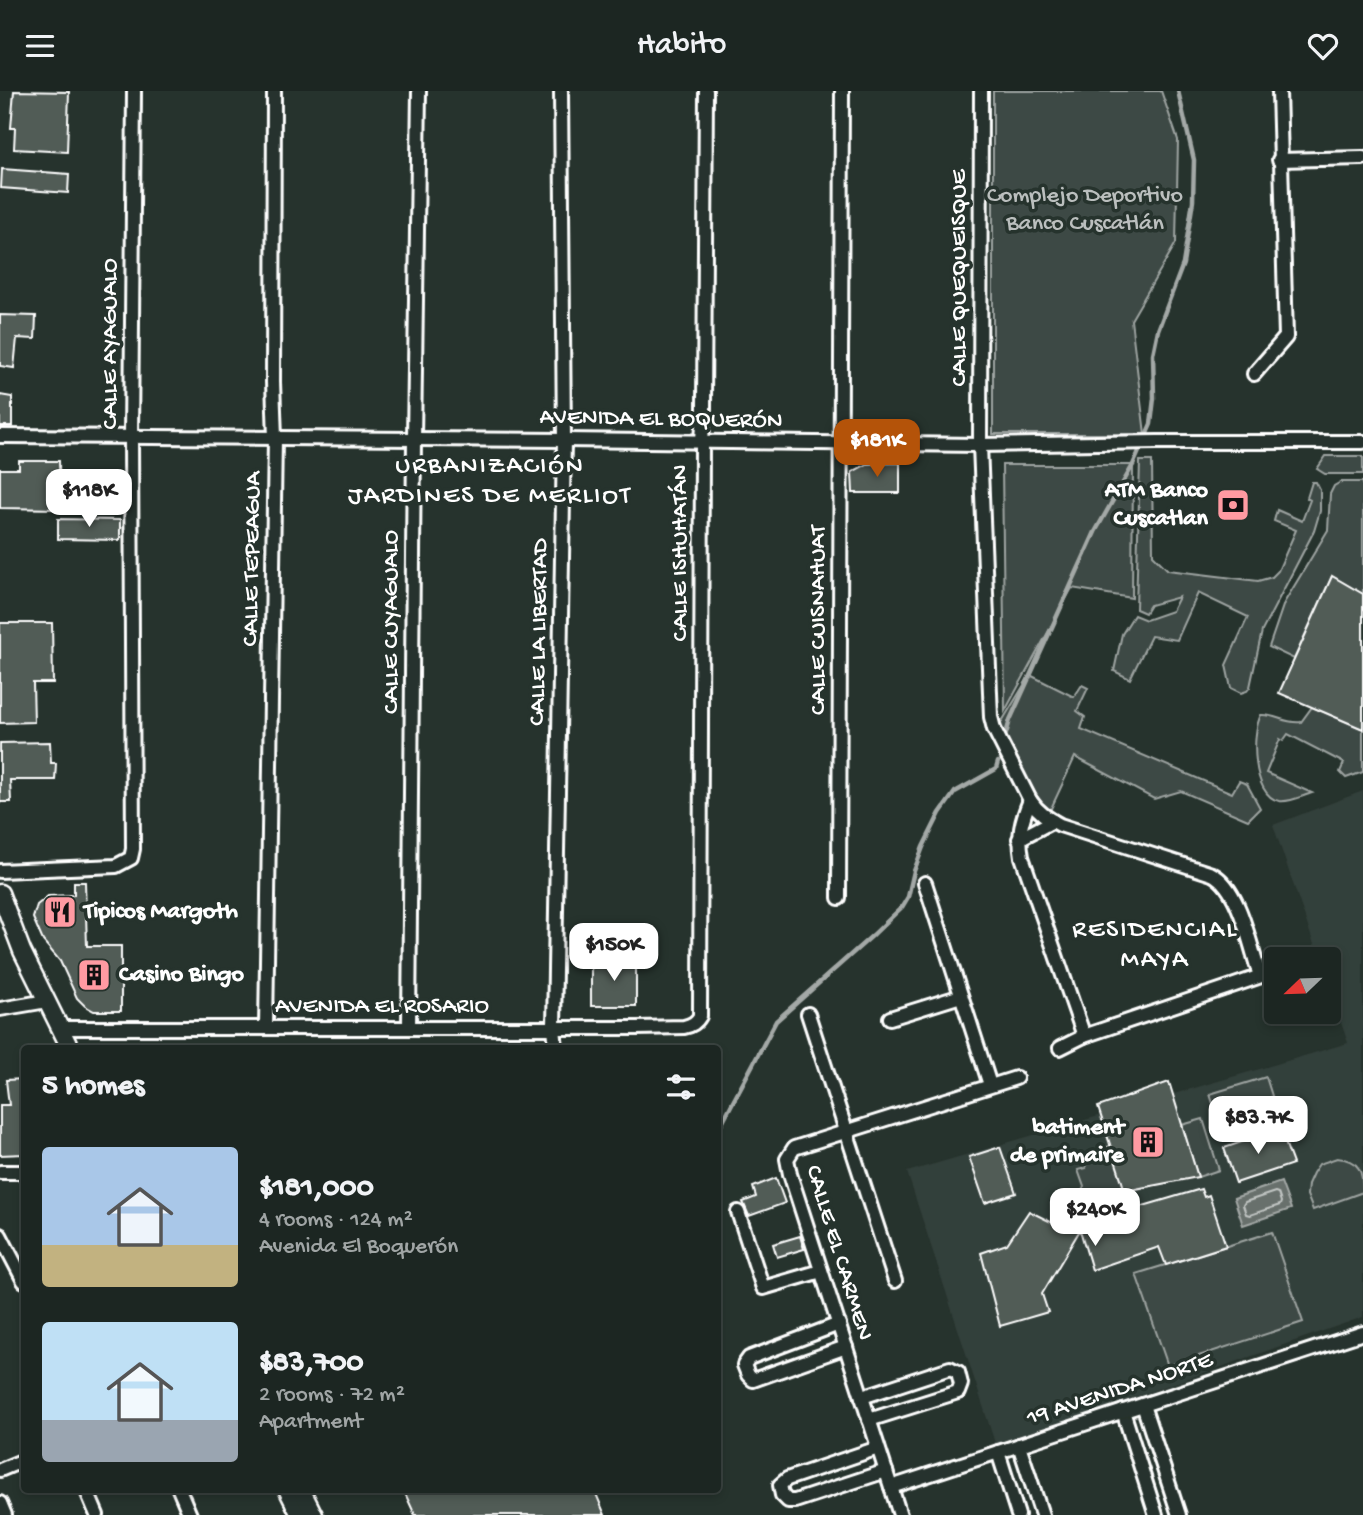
<!DOCTYPE html>
<meta charset="utf-8">
<style>
:root{--surface:#1c2622;--page:#252e2a;--text:#f1f3f6;--muted:#a0a5a5;--line:#3a4340;--accent:#b45309}
body{margin:0;font-family:"Gochi Hand",sans-serif;background:var(--page);color:var(--text);height:100vh;display:flex;flex-direction:column;font-size:26px;white-space:nowrap}
*{box-sizing:border-box;margin:0}
p{font-size:23px;color:var(--muted)}
.icon{flex:none;width:38px;height:38px;fill:none;stroke:currentColor;stroke-width:2;stroke-linecap:round;stroke-linejoin:round}
.map{position:relative;flex:1;overflow:hidden}
.side{position:absolute;left:21px;top:954px;width:700px;height:448px;display:flex;flex-direction:column;background:var(--surface);border-radius:7px;box-shadow:0 4px 10px #0003,0 0 0 2px var(--line)}
.side>*{flex:none}
.needle{width:46px;rotate:247deg}
.controls{position:absolute;left:1264px;top:856px;display:grid;gap:14px}
.controls a{display:grid;place-items:center;width:77px;height:77px;border-radius:7px;background:var(--surface);box-shadow:0 4px 10px #0003,0 0 0 2px var(--line);font-size:35px}
.price{position:absolute;translate:-50% -60px;padding:0 16px;border-radius:14px;background:#fff;color:#222;font-size:23px;line-height:46px;filter:drop-shadow(0 2px 4px #0008)}
.price::after{content:'';position:absolute;left:50%;top:42px;width:21px;height:16px;margin-left:-10px;background:inherit;clip-path:polygon(0 0,100% 0,50% 100%)}
.price.active{background:var(--accent);color:#fff}
ul{padding:0;list-style:none}
li{display:flex;align-items:center;gap:21px;height:175px;padding:0 21px}
li span{display:grid;place-items:center;flex:none;width:196px;height:140px;border-radius:7px;color:#555}
li>.icon{margin-inline-start:auto}
span .icon{width:84px;height:84px;fill:#fffc;stroke-width:1}
li b{font-size:30px}
h2{display:flex;justify-content:space-between;align-items:center;height:84px;padding:0 21px;font-size:30px}
header{display:flex;justify-content:space-between;align-items:center;height:91px;padding:0 21px;background:var(--surface);font-size:32px;font-weight:600}
.map>svg:first-child{display:block}
.built{fill:#333f3a}
.green{fill:#3e4944;stroke:#9ea4a2;stroke-width:2}
.water{fill:#67706c;stroke:#a4a9a7;stroke-width:2}
.lines{fill:none;stroke-linecap:round;stroke-linejoin:round}
.shore{stroke:#c2c6c4;stroke-width:2}
.stream{stroke:#a4a9a7;stroke-width:4.5}
.building{fill:#515c57;stroke:#fff;stroke-width:2}
.minor-casing{stroke:#fff;stroke-width:18}
.major-casing{stroke:#fff;stroke-width:21}
.minor{stroke:#26332d;stroke-width:12}
.major{stroke:#26332d;stroke-width:16}
.labels{text-anchor:middle;dominant-baseline:central;stroke-width:7;stroke-linejoin:round;paint-order:stroke}
.park-label{font-size:24px;fill:#bbbfbe;stroke:#26332d}
.street-label{font-size:24px;fill:#fff;stroke:#26332d}
.poi-label{font-size:24px;font-weight:bold;fill:#fff;stroke:#26332d;text-anchor:end}
.neighbourhood-label{font-size:26px;letter-spacing:2px;fill:#fff;stroke:#26332d}
</style>
<header><svg class="icon" aria-label="menu" viewBox="0 0 24 24"><path d="M4 6h16M4 12h16M4 18h16"/></svg>Habito<svg class="icon" aria-label="heart" viewBox="0 0 24 24"><path d="M12 20l-8-8c-3-5 5-10 8-4 3-6 11-1 8 4z"/></svg></header>
<div class="map">
<svg width="1363" height="1424" viewBox="0 0 1363 1424">
<rect width="100%" height="100%" fill="#26332d"/>
<filter id="ink" filterUnits="userSpaceOnUse"><feTurbulence type="fractalNoise" baseFrequency=".0143" numOctaves="2"/><feDisplacementMap in="SourceGraphic" scale="14" xChannelSelector="R" yChannelSelector="G"/><feConvolveMatrix kernelMatrix="1 2 1 2 8 2 1 2 1" color-interpolation-filters="sRGB"/></filter>
<g filter="url(#ink)">
<path class="built" d="M1363,700V1226L996,1355L907,1081L1348,952L1328,894V868H1319L1273,734Z"/>
<g class="green">
<path d="M993,0H1161L1178,49L1176,152L1131,229L1145,343H993Z"/>
<path d="M1326,365H1363V383H1325L1317,378Z"/>
<path d="M1140,370H1152L1153,464L1168,479L1258,490L1272,486L1278,480L1296,439L1274,430L1277,419L1302,430L1310,409L1307,407L1312,391H1316L1320,399V420L1314,440L1262,540L1250,596L1247,600L1241,602L1231,597L1226,574L1248,526L1198,502L1177,549L1151,545L1130,588L1114,580L1122,543L1134,524L1146,529L1172,520L1179,506L1150,514L1145,522L1136,518Z"/>
<path d="M1002,374H1133L1132,507L1072,497L1005,620Z"/>
<path d="M1341,391H1363V503L1332,485L1294,568L1269,556L1284,512L1328,439L1330,403L1334,395Z"/>
<path d="M1030,584L1074,606L1082,594L1088,597L1077,620L1085,626L1081,638L1232,702L1239,690L1247,693L1260,717L1248,729L1181,700L1154,708L1075,666L1048,724L998,637Z"/>
<path d="M1312,616L1363,638V681L1346,687L1340,681L1344,672L1288,643L1283,650L1280,648L1266,682L1312,702C1302,705 1289,712 1279,710C1252,705 1251,642 1261,624C1276,623 1284,633 1301,631Z"/>
<path d="M1266,986L1278,1024L1222,1042L1210,1003Z"/>
<path d="M1203,1028L1219,1079L1198,1086L1182,1034Z"/>
<path d="M1119,1052L1141,1119L1094,1135L1082,1100L1084,1096L1078,1079L1086,1077L1082,1064Z"/>
<path d="M1337,1067C1360,1069 1363,1081 1363,1101L1313,1119L1307,1104L1308,1093L1313,1082L1319,1073Z"/>
<path d="M1272,1141L1303,1231L1168,1275L1136,1183Z"/>
</g>
<path class="water" d="M1281,1091L1291,1118L1243,1134L1234,1107Z"/>
<g class="lines">
<path class="shore" d="M1275,1101L1278,1102L1281,1111L1280,1114L1250,1124L1246,1123L1243,1114L1245,1111Z"/>
<g class="stream">
<path d="M1006,643L1010,629L1095,441L1133,374L1151,333L1154,307L1153,263L1158,239L1183,173L1193,110L1194,69L1178,0"/>
<path d="M718,1039L776,930L873,844L902,816L908,806L914,780L923,756L940,722L955,701L996,678L998,671"/>
</g>
</g>
<g class="building">
<path d="M14,0L69,1L67,61L14,58L15,37H11Z"/>
<path d="M2,78L69,83L68,102L1,97Z"/>
<path d="M0,224L36,225L35,248L17,247L14,277L0,275Z"/>
<path d="M0,304L12,306V335H0Z"/>
<path d="M19,370H59L60,418L0,417V378H19Z"/>
<path d="M900,372V402H853L852,381L867,373Z"/>
<path d="M58,428L120,429V449L58,448Z"/>
<path d="M1332,485L1363,503V638L1279,602Z"/>
<path d="M0,532H52L53,592H33L34,631L0,632Z"/>
<path d="M50,651L51,672H56L55,689H10L11,711H0V652Z"/>
<path d="M74,791H85L87,855H121V920H94L85,915L77,907L60,870L43,850L33,827L37,814L48,805L74,804Z"/>
<rect x="591" y="869" width="45" height="46"/>
<path d="M24,988V1063L0,1064V1014H9L6,989Z"/>
<path d="M1169,991L1198,1086L1125,1100L1098,1016Z"/>
<path d="M1280,1038L1293,1073L1236,1092L1224,1057Z"/>
<path d="M1000,1056L1016,1102L985,1112L969,1066Z"/>
<path d="M776,1087L785,1112L749,1125L743,1111L756,1106L753,1096Z"/>
<path d="M1201,1098L1204,1106L1209,1104L1226,1155L1166,1174L1159,1156L1092,1179L1080,1139L1042,1203L1048,1221L1000,1235L981,1162L1007,1153L1029,1120L1065,1138Z"/>
<path d="M800,1145L804,1158L777,1166L773,1153Z"/>
<path d="M403,1398H594L605,1424H415Z"/>
</g>
<g class="lines">
<defs>
<g id="minor">
<path d="M981,0L980,354L991,626L994,638L1030,709C1038,721 1047,727 1060,734L1212,783C1240,797 1250,855 1260,885"/>
<path d="M1279,69L1363,67"/>
<path d="M1254,283L1286,246L1279,0"/>
<path d="M0,345L564,349L980,354L1157,351H1363"/>
<path d="M1030,709C1021,731 1018,743 1022,766L1084,945"/>
<path d="M1019,748L1053,730"/>
<path d="M0,780L116,775L131,767L133,758L131,346L134,0"/>
<path d="M925,792L990,994"/>
<path d="M839,807L842,0"/>
<path d="M0,918L47,910"/>
<path d="M808,923L895,1190"/>
<path d="M890,927L961,905"/>
<path d="M266,936L275,347L273,291L274,0"/>
<path d="M60,937H637L684,936C692,934 696,932 700,925L702,350L704,317L706,0"/>
<path d="M409,937L414,348L419,0"/>
<path d="M556,957L554,937L564,349L561,0"/>
<path d="M1060,957L1084,945L1276,880"/>
<path d="M0,1081H24"/>
<path d="M738,1121L763,1197L821,1180"/>
<path d="M0,1144L24,1190"/>
<path d="M839,1233L749,1267L744,1274L748,1284L753,1289L846,1256"/>
<path d="M862,1306L950,1277L958,1281L961,1293L958,1301L869,1329"/>
<path d="M1143,1314L1179,1424"/>
<path d="M1123,1320L1156,1424"/>
<path d="M1019,1354L1042,1424"/>
<path d="M878,1357L787,1388L780,1394L782,1404L788,1410H795L886,1380"/>
<path d="M998,1361L1018,1424"/>
<path d="M0,1379L24,1369"/>
<path d="M891,1396L1363,1242"/>
<path d="M86,1398L97,1424"/>
<path d="M179,1398L190,1424"/>
<path d="M0,1412L5,1424"/>
<path d="M900,1424L790,1083L787,1068L794,1057L1016,987"/>
</g>
<g id="major">
<path d="M0,802L22,860L70,957"/>
<path d="M287,1398L300,1424"/>
<path d="M301,1398L314,1424"/>
</g>
</defs>
<use href="#minor" class="minor-casing"/>
<use href="#major" class="major-casing"/>
<use href="#minor" class="minor"/>
<use href="#major" class="major"/>
</g>
</g>
<defs>
<symbol id="bank-square" viewBox="-11 -11 22 22"><rect x="-9" y="-9" width="18" height="18" rx="4" fill="#ff9aa2" stroke="#26332d"/><path d="M-6-4H6V4H-6ZM0-2.3a2.3 2.3 0 1 0 0 4.6a2.3 2.3 0 1 0 0-4.6Z" fill="#111"/></symbol>
<symbol id="restaurant-square" viewBox="-11 -11 22 22"><rect x="-9" y="-9" width="18" height="18" rx="4" fill="#ff9aa2" stroke="#26332d"/><path d="M-5-6h1v4h1v-4h1v4h1v-4h1v5L-1.5 .5V6h-2V.5L-5-1ZM5-6V6H3V1.5H1.5Q1.5-4 5-6Z" fill="#111"/></symbol>
<symbol id="building-square" viewBox="-11 -11 22 22"><rect x="-9" y="-9" width="18" height="18" rx="4" fill="#ff9aa2" stroke="#26332d"/><path d="M-4-6H4V6H1V3H-1V6H-4ZM-2.5-4.3h1.7v1.8h-1.7ZM.8-4.3h1.7v1.8H.8ZM-2.5-1h1.7V.8h-1.7ZM.8-1h1.7V.8H.8Z" fill="#111"/></symbol>
</defs>
<g fill-rule="evenodd">
<use href="#bank-square" x="1214" y="395" width="38" height="38"/>
<use href="#restaurant-square" x="41" y="802" width="38" height="38"/>
<use href="#building-square" x="75" y="865" width="38" height="38"/>
<use href="#building-square" x="1129" y="1032" width="38" height="38"/>
</g>
<g class="labels">
<g class="park-label">
<text x="1085" y="105">Complejo Deportivo<tspan x="1085" dy="28">Banco Cuscatlán</tspan></text>
</g>
<g class="street-label">
<text transform="translate(960 187) rotate(-90)">CALLE QUEQUEISQUE</text>
<text transform="translate(111 253) rotate(-90)">CALLE AYAGUALO</text>
<text transform="translate(661 329) rotate(1)">AVENIDA EL BOQUERÓN</text>
<text transform="translate(681 462) rotate(-90)">CALLE ISHUHATÁN</text>
<text transform="translate(253 468) rotate(-89)">CALLE TEPEAGUA</text>
<text transform="translate(819 529) rotate(-90)">CALLE CUISNAHUAT</text>
<text transform="translate(392 531) rotate(-90)">CALLE CUYAGUALO</text>
<text transform="translate(540 541) rotate(-89)">CALLE LA LIBERTAD</text>
<text x="382" y="916">AVENIDA EL ROSARIO</text>
<text transform="translate(838 1162) rotate(73)">CALLE EL CARMEN</text>
<text transform="translate(1120 1299) rotate(-18)">19 AVENIDA NORTE</text>
</g>
<g class="poi-label">
<text x="1208" y="400">ATM Banco<tspan x="1208" dy="28">Cuscatlan</tspan></text>
<text x="84" y="821" text-anchor="start">Tipicos Margoth</text>
<text x="119" y="884" text-anchor="start">Casino Bingo</text>
<text x="1124" y="1037">batiment<tspan x="1124" dy="28">de primaire</tspan></text>
</g>
<g class="neighbourhood-label">
<text x="490" y="376">URBANIZACIÓN<tspan x="490" dy="30">JARDINES DE MERLIOT</tspan></text>
<text x="1155" y="840">RESIDENCIAL<tspan x="1155" dy="30">MAYA</tspan></text>
</g>
</g>
</svg>
<div class="controls">
<a><svg class="needle" viewBox="-14 -14 28 28"><path d="M0-13l5 13h-10z" fill="#e53935"/><path d="M0 13l5-13h-10z" fill="#a0a5a5"/></svg></a>
</div>
<b class="price active" style="left:877px;top:388px">$181K</b>
<b class="price" style="left:89px;top:438px">$118K</b>
<b class="price" style="left:614px;top:892px">$150K</b>
<b class="price" style="left:1258px;top:1065px">$83.7K</b>
<b class="price" style="left:1095px;top:1157px">$240K</b>
<section class="side">
<h2>5 homes<svg class="icon" aria-label="filters" viewBox="0 0 24 24"><path d="M4 7h16M4 17h16"/><circle cx="9" cy="7" r="2"/><circle cx="15" cy="17" r="2"/></svg></h2>
<ul>
<li><span style="background:linear-gradient(#a9c7e8 70%,#c2b280 0)"><svg class="icon" aria-label="home" viewBox="0 0 24 24"><path d="M3 11l9-7 9 7M6 9v11h12V9"/></svg></span><div><b>$181,000</b><p>4 rooms · 124 m²</p><p>Avenida El Boquerón</p></div></li>
<li><span style="background:linear-gradient(#bfe0f5 70%,#9aa5b1 0)"><svg class="icon" aria-label="home" viewBox="0 0 24 24"><path d="M3 11l9-7 9 7M6 9v11h12V9"/></svg></span><div><b>$83,700</b><p>2 rooms · 72 m²</p><p>Apartment</p></div></li>
</ul>
</section>
</div>
